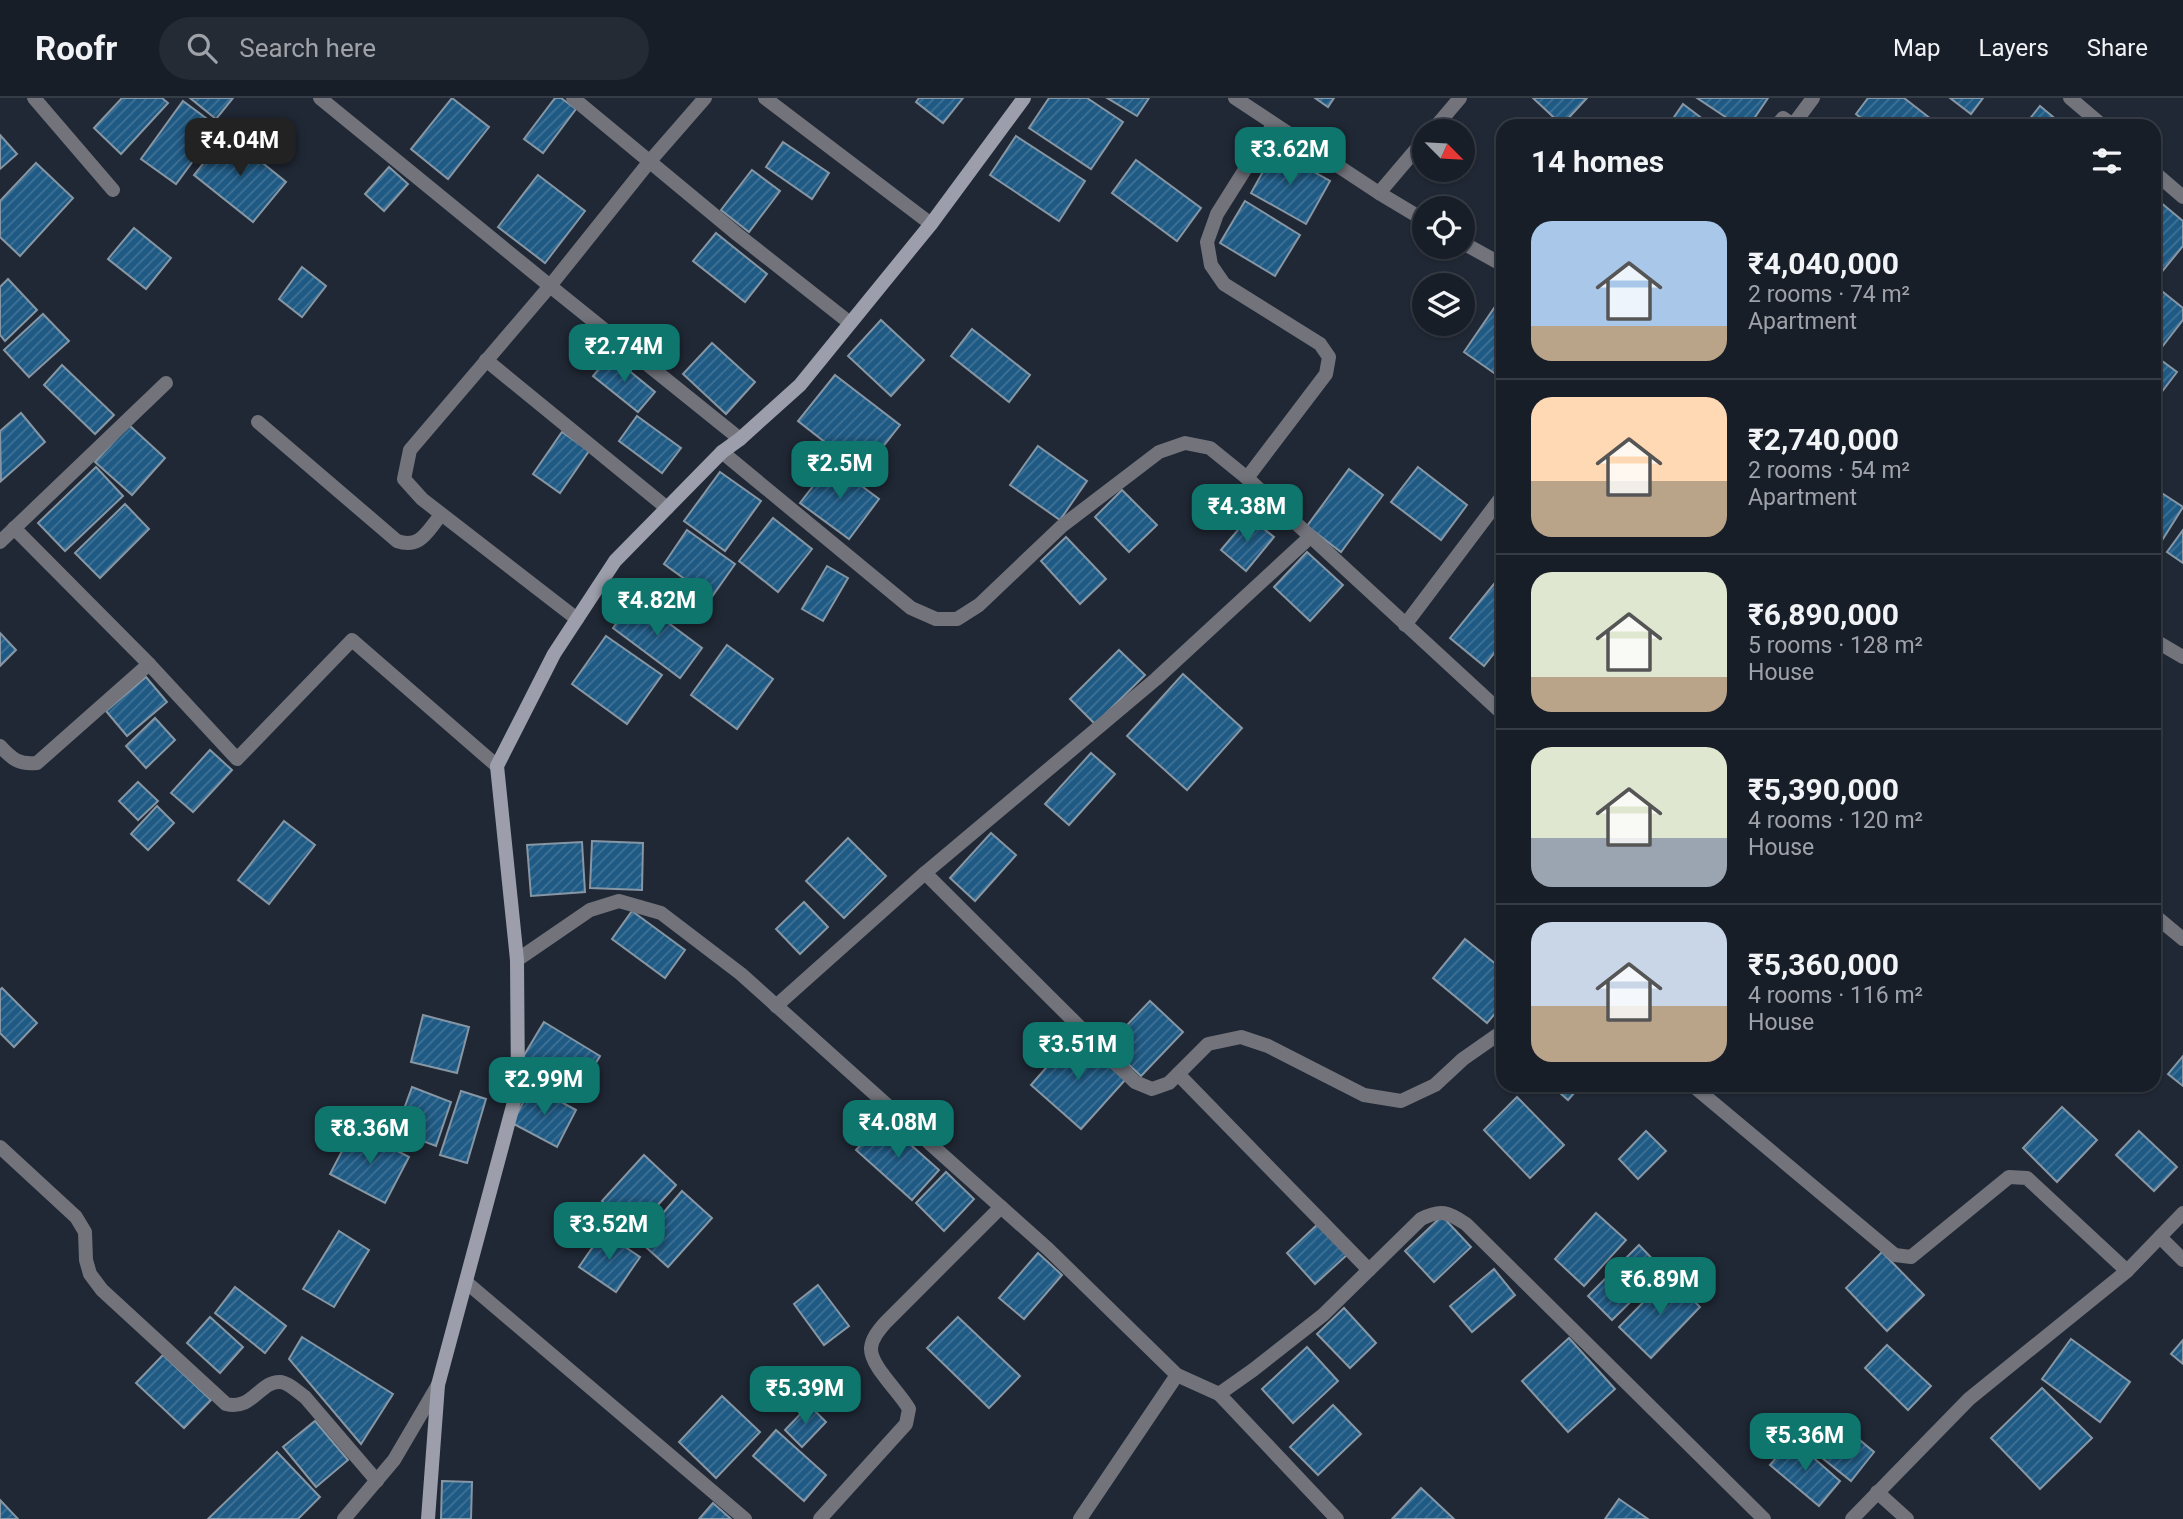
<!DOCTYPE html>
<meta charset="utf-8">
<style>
:root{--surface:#181e28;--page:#252b34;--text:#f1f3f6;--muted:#9fa2a8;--line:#363c45;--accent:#0f766e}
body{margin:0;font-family:Roboto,sans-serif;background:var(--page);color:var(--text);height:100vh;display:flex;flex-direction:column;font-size:26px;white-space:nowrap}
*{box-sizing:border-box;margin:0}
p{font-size:23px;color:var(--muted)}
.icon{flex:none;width:38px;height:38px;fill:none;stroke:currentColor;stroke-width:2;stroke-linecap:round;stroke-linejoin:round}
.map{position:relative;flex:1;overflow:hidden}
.drawer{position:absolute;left:1496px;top:21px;width:665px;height:973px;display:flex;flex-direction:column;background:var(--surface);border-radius:21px;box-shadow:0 2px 5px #0004,0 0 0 2px var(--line)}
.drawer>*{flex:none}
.needle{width:46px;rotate:114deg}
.buttons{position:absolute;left:1412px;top:21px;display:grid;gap:14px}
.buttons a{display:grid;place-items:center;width:63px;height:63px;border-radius:50%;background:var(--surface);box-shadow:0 2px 5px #0004,0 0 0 2px var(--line);font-size:35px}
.price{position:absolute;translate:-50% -60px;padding:0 16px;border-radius:14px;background:var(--accent);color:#fff;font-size:23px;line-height:46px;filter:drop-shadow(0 2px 4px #0008)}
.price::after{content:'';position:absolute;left:50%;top:42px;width:21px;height:16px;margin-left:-10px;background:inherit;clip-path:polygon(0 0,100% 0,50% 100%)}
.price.current{background:#222;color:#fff}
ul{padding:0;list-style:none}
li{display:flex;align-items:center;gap:21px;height:175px;padding:0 35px}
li+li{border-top:2px solid var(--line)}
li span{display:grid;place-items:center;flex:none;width:196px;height:140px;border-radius:21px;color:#555}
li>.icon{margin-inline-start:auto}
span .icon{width:84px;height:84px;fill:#fffc;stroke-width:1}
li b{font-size:30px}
h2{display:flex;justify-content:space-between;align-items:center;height:84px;padding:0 35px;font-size:30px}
header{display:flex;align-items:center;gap:42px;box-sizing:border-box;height:98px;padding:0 35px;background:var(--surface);border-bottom:2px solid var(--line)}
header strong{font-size:33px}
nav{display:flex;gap:38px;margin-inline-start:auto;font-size:24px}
.search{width:490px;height:63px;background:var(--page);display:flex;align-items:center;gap:18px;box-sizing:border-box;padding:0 24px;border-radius:38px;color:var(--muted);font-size:26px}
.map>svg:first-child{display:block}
.building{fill:url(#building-hatch);stroke:#8696a4;stroke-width:2}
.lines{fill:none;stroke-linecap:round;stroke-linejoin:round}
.street{stroke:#72737b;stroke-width:14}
.secondary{stroke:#9c9eab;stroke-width:14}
</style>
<header>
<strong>Roofr</strong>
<div class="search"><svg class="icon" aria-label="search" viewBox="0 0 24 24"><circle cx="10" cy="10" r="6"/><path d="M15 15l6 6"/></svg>Search here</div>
<nav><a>Map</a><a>Layers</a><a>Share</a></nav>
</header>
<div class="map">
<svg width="2183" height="1421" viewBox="0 0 2183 1421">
<defs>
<pattern id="building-hatch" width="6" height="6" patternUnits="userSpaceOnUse" patternTransform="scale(1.75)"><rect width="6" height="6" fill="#1f5a84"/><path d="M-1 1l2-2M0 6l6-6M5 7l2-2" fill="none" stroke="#407296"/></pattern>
</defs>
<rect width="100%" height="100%" fill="#202835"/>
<g class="building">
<path d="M122,0H162L168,5L121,56L94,30Z"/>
<path d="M190,0H233L216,21Z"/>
<path d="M452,0L489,29L448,81L411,51Z"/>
<path d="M555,0H561L576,11L543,55L524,41Z"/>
<path d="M919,0H963L943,25L916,4Z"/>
<path d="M1049,0H1087L1123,24L1091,71L1029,30Z"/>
<path d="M1107,0H1149L1137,18Z"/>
<path d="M1315,0H1334L1328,9Z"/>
<path d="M1533,0H1587L1562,27Z"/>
<path d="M1697,0H1768L1749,28H1739Z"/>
<path d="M1868,0H1904L1940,28H1871L1856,16Z"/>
<path d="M1950,0H1983L1971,16Z"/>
<path d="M183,3L218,29L176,86L141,61Z"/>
<path d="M1683,6L1712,28H1668Z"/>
<path d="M2040,8L2064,28H2024Z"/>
<path d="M227,36L286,84L253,124L194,77Z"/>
<path d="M0,37L17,56L0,71Z"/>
<path d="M1016,38L1085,83L1059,123L990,77Z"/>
<path d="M783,44L829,75L812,101L766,69Z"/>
<path d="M1275,52L1330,83L1306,126L1251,95Z"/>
<path d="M1136,62L1201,110L1177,143L1112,95Z"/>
<path d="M36,65L73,100L20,158L0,139V103Z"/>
<path d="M389,69L408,86L384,113L365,96Z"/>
<path d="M752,72L780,93L749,134L721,112Z"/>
<path d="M538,77L585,113L545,165L498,129Z"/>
<path d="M2154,99L2183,123V148L2160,176L2154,171Z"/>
<path d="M1245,103L1300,137L1275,178L1220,145Z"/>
<path d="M134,130L171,160L146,191L108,161Z"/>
<path d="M716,135L767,176L745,204L693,163Z"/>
<path d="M302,169L326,188L302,219L279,201Z"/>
<path d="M8,181L37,212L5,243L0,237V189Z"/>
<path d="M2158,190L2183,210V222L2158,254L2154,251V194Z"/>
<path d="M1503,197V263L1494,275L1464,254Z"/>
<path d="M43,216L69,243L29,279L4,252Z"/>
<path d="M881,222L924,262L891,298L848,258Z"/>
<path d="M972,231L1030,277L1009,304L951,258Z"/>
<path d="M712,245L755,284L726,316L683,276Z"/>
<path d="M610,257L655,294L638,314L593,278Z"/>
<path d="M2154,257L2177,274L2154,304Z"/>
<path d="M62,267L114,317L95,336L44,287Z"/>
<path d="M835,277L900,327L863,374L798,323Z"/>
<path d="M21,315L45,344L1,383L0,333Z"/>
<path d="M637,318L681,350L662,375L619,343Z"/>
<path d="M129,327L165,360L132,397L95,364Z"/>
<path d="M562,334L589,353L560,395L533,376Z"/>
<path d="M1038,348L1087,383L1060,422L1010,387Z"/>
<path d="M831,365L879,401L849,441L800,405Z"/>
<path d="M96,369L123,398L65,453L38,425Z"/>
<path d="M1418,369L1467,407L1441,442L1391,404Z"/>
<path d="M1349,371L1383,397L1341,454L1307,428Z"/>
<path d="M720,374L761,403L725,453L684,423Z"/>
<path d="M2154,390L2183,409L2156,452L2154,451Z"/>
<path d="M1122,392L1157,427L1129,454L1095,419Z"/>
<path d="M125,406L149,431L100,480L75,455Z"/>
<path d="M1249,419L1274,439L1246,473L1221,452Z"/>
<path d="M773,420L812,451L778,494L739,463Z"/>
<path d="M687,432L735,466L711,500L664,466Z"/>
<path d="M2183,432V465L2167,454Z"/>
<path d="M1066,439L1106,481L1080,506L1041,463Z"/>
<path d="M1307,454L1343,487L1310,523L1274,489Z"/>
<path d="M827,468L848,480L823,523L802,511Z"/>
<path d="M1494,486L1503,493V544L1484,568L1450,540Z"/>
<path d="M635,500L702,550L680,580L613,530Z"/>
<path d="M0,535L16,552L0,568Z"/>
<path d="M606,538L662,577L627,626L572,586Z"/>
<path d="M727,547L773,581L737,631L691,597Z"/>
<path d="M1119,552L1145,577L1095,626L1070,601Z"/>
<path d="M1183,576L1242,630L1187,692L1127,638Z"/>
<path d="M146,579L167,604L127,638L106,613Z"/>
<path d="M155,620L175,642L146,670L126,648Z"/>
<path d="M210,652L232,672L193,714L171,695Z"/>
<path d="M1091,655L1115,676L1069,727L1045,706Z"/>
<path d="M138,684L158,703L138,722L119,703Z"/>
<path d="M157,708L174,725L148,752L131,736Z"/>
<path d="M284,723L315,747L269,806L238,782Z"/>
<path d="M991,735L1016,757L975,803L950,780Z"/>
<path d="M848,740L886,778L844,820L806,783Z"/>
<path d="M592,743L643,745L642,792L590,790Z"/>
<path d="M582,744L585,794L531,798L527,747Z"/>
<path d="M804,804L828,829L800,856L776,831Z"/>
<path d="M632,813L685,852L665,880L612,841Z"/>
<path d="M1465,841L1503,872V906L1487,925L1433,880Z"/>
<path d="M2,890L37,925L14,949L0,935V892Z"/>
<path d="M1150,903L1183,934L1141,978L1108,947Z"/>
<path d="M423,917L469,929L457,975L411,964Z"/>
<path d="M544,924L600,958L576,998L520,964Z"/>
<path d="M1075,937L1125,982L1081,1031L1031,987Z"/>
<path d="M2183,958V988L2168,976Z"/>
<path d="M1551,987H1581L1568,1002Z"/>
<path d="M532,988L576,1012L557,1049L512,1025Z"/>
<path d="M412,989L451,1004L436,1048L396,1033Z"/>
<path d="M461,993L486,1001L467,1065L440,1057Z"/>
<path d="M1517,999L1564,1047L1530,1080L1484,1032Z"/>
<path d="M2062,1009L2097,1042L2057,1084L2023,1050Z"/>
<path d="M883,1022L939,1072L912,1102L856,1052Z"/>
<path d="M354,1030L409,1059L385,1105L330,1076Z"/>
<path d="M1646,1033L1666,1053L1638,1081L1619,1061Z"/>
<path d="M2139,1033L2177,1069L2154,1093L2116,1057Z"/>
<path d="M644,1057L676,1087L635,1132L602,1103Z"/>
<path d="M946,1074L974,1101L944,1133L916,1105Z"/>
<path d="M682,1093L712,1120L668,1169L639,1143Z"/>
<path d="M1596,1115L1626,1142L1584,1188L1555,1161Z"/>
<path d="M1442,1118L1471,1149L1434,1184L1405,1153Z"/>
<path d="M1319,1125L1348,1156L1315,1186L1287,1155Z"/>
<path d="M339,1133L369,1152L334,1209L303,1191Z"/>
<path d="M603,1134L640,1159L616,1194L579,1169Z"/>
<path d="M1639,1147L1663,1172L1612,1222L1588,1198Z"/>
<path d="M1882,1154L1924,1197L1887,1233L1846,1190Z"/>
<path d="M1038,1155L1062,1177L1024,1221L999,1200Z"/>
<path d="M1494,1171L1515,1197L1472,1234L1450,1208Z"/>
<path d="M1669,1178L1700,1209L1651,1260L1619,1229Z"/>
<path d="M818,1187L849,1228L824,1247L794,1206Z"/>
<path d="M235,1189L286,1228L265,1255L215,1215Z"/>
<path d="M1344,1210L1376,1245L1350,1270L1317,1236Z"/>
<path d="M210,1219L243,1249L220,1275L187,1245Z"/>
<path d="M958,1219L1020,1278L989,1310L927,1250Z"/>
<path d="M302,1239L393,1296L361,1346L289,1261Z"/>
<path d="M1569,1240L1615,1291L1568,1334L1522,1283Z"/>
<path d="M2071,1241L2130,1284L2100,1324L2042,1281Z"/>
<path d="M2183,1242V1266L2171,1256Z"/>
<path d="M1887,1247L1931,1288L1908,1312L1865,1270Z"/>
<path d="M1307,1249L1338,1283L1293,1325L1262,1291Z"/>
<path d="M163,1257L211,1302L184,1330L136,1285Z"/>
<path d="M2042,1290L2092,1340L2040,1391L1991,1340Z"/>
<path d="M722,1298L760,1334L716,1380L679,1344Z"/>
<path d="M809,1307L826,1324L802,1349L785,1332Z"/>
<path d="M1333,1307L1361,1336L1318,1377L1290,1349Z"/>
<path d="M1830,1317L1874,1354L1851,1383L1806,1347Z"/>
<path d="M315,1323L348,1362L316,1389L283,1349Z"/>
<path d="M776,1332L826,1377L804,1403L753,1358Z"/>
<path d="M1792,1341L1840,1383L1819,1408L1770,1367Z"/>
<path d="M277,1354L320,1399L298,1421H208Z"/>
<path d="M442,1383L472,1384L471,1421H441Z"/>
<path d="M1421,1390L1454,1421H1392Z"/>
<path d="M1619,1401L1648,1421H1605Z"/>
<path d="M0,1402L18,1421H0Z"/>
<path d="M713,1405L731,1421H699Z"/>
</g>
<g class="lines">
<g class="street">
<path d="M34,0L113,92"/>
<path d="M320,0L550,188L410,352L404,381L422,401L577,521"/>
<path d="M573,0L737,136L850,225"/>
<path d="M705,0L650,63L550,188L740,341"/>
<path d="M765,0L931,126"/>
<path d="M1235,0L1379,95L1424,122"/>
<path d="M2070,0L2103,28"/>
<path d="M1776,28L1783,20L1793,27L1813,0"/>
<path d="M1432,33L1460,0"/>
<path d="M2154,74L2183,99"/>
<path d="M1379,95L1424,42"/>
<path d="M1463,145L1503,167"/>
<path d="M486,262L667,410"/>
<path d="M258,324L397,443C421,451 427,433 441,417"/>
<path d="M722,354L911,510L936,521H957L979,507L1062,428L1159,354L1185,345L1210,350L1247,380L1503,616"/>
<path d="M1247,380L1326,276L1329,259L1320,246L1224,186L1211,167L1207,144L1217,116L1273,27"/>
<path d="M14,430L149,566L237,661L352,542L497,668"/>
<path d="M0,444L166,285"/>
<path d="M1405,527L1503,397"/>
<path d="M2154,542L2183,559"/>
<path d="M0,648C12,661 19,667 37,665L149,566"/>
<path d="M925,775L1135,984L1152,991L1169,985L1208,946L1241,939L1268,948L1364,997L1401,1003L1435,987L1463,961L1503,933"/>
<path d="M2154,817L2183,841"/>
<path d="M517,862L590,812L619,803L661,815L741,876L965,1077L1048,1151L1177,1277L1219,1296L1253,1272L1323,1217L1421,1121C1441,1111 1448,1114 1466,1126L1764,1421"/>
<path d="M776,908L925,775L1156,581L1310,439"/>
<path d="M1178,976L1369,1172"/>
<path d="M1692,987L1895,1157L1911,1159L2009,1079L2027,1080L2127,1173"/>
<path d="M0,1049L76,1119L85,1134L86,1162L90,1176L102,1192L226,1306C253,1313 260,1282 281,1284C289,1285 298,1294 305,1299L377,1383"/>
<path d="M2160,1139L2183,1162"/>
<path d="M466,1184L745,1421"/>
<path d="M1219,1296L1337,1421"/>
<path d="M1877,1394L1907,1421"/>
<path d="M344,1421L394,1362L438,1287"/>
<path d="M820,1421L906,1326L909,1311C900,1294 870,1268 871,1250C872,1240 879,1232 885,1225L1001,1109"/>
<path d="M1080,1421L1177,1277"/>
<path d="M1852,1421L1969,1301L2127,1173L2183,1115"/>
</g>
<path class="secondary" d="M428,1421L438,1287L518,989L517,862L497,668L554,556L615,463L722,354L740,341L800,287L931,126L1024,0"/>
</g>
</svg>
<div class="buttons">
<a><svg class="needle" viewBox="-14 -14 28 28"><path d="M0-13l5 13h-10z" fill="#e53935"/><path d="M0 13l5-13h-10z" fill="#9fa2a8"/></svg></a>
<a><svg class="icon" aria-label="locate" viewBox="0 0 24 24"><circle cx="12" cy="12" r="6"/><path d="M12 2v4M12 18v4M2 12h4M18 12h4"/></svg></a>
<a><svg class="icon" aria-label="layers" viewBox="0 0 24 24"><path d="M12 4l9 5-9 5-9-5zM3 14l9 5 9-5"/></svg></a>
</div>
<b class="price current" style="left:240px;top:80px">₹4.04M</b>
<b class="price" style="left:1290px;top:89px">₹3.62M</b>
<b class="price" style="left:624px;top:286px">₹2.74M</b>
<b class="price" style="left:840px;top:403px">₹2.5M</b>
<b class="price" style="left:1247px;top:446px">₹4.38M</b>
<b class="price" style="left:657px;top:540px">₹4.82M</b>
<b class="price" style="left:1078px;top:984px">₹3.51M</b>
<b class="price" style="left:544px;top:1019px">₹2.99M</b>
<b class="price" style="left:898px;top:1062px">₹4.08M</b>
<b class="price" style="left:370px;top:1068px">₹8.36M</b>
<b class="price" style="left:609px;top:1164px">₹3.52M</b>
<b class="price" style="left:1660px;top:1219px">₹6.89M</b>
<b class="price" style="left:805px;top:1328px">₹5.39M</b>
<b class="price" style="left:1805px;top:1375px">₹5.36M</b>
<section class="drawer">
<h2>14 homes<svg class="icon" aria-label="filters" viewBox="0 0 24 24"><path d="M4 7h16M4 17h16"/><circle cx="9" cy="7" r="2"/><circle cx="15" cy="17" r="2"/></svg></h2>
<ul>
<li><span style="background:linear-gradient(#a9c7e8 75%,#b9a48a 0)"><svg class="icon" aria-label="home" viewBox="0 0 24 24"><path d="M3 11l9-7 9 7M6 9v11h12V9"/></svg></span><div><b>₹4,040,000</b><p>2 rooms · 74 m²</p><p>Apartment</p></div></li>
<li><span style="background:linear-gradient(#ffd9b3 60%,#b9a48a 0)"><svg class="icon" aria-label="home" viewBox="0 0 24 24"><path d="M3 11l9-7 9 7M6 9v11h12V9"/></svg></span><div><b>₹2,740,000</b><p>2 rooms · 54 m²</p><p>Apartment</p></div></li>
<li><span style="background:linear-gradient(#dfe7d0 75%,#b9a48a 0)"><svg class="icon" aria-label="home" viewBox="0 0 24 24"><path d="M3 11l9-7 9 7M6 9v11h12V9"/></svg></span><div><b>₹6,890,000</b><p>5 rooms · 128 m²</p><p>House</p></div></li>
<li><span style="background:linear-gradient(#dfe7d0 65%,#9aa5b1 0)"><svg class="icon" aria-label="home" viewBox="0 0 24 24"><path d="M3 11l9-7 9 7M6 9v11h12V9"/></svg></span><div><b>₹5,390,000</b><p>4 rooms · 120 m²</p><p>House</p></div></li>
<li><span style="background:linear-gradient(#c9d6e8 60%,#b9a48a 0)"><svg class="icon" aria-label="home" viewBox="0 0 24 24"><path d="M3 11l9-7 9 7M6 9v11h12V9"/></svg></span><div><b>₹5,360,000</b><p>4 rooms · 116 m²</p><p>House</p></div></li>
</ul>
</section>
</div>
